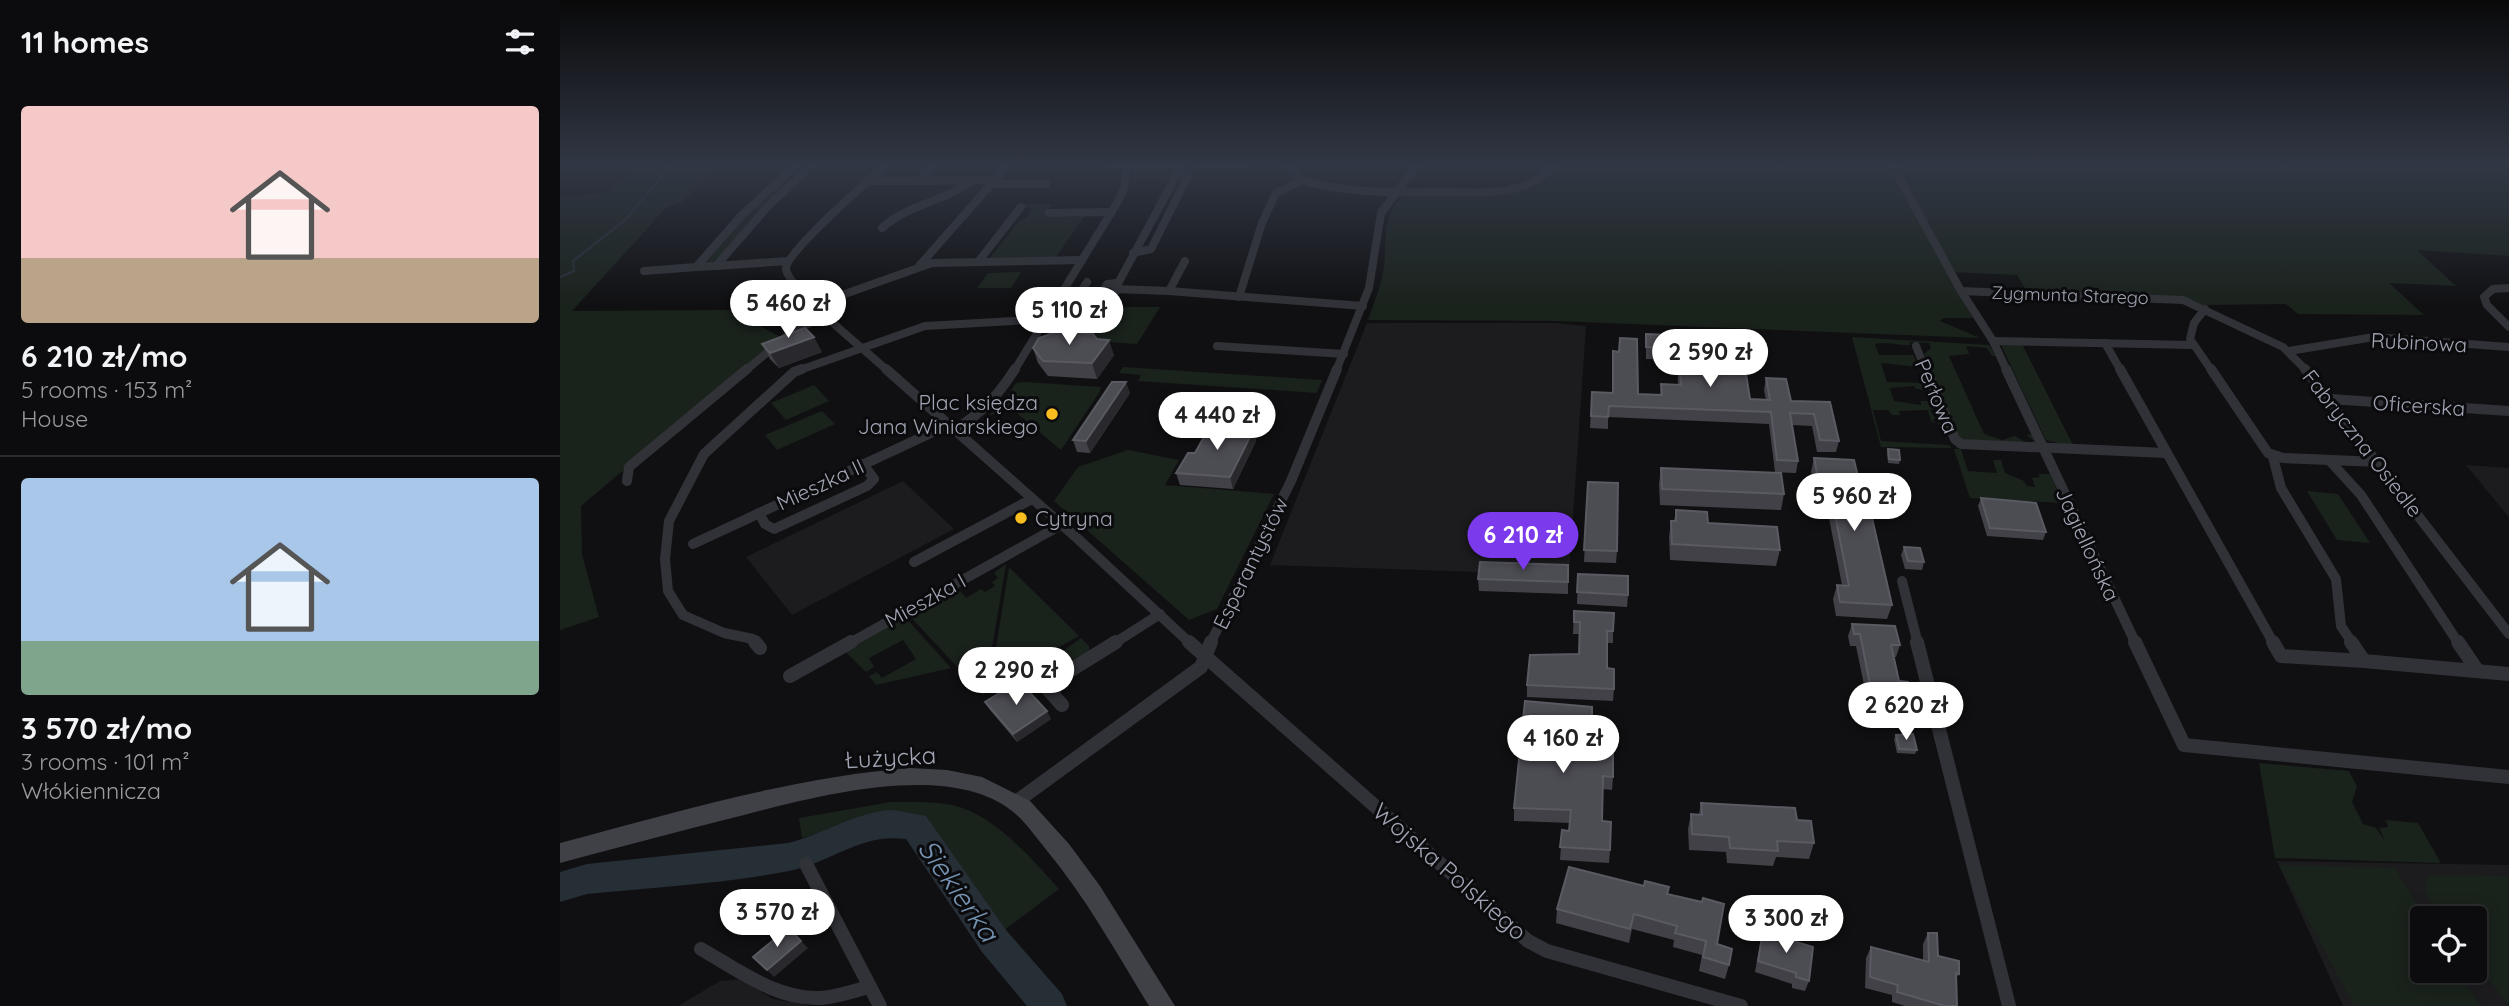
<!DOCTYPE html>
<meta charset="utf-8">
<style>
:root{--surface:#0c0c0e;--page:#151517;--text:#f1f3f6;--muted:#9a9b9e;--line:#2c2c2e;--accent:#7c3aed}
body{margin:0;font-family:Quicksand,sans-serif;background:var(--page);color:var(--text);height:100vh;display:flex;flex-direction:column;font-size:26px;white-space:nowrap}
*{box-sizing:border-box;margin:0}
p{font-size:23px;color:var(--muted)}
.icon{flex:none;width:38px;height:38px;fill:none;stroke:currentColor;stroke-width:2;stroke-linecap:round;stroke-linejoin:round}
.map{position:relative;flex:1;overflow:hidden}
.drawer{display:flex;flex-direction:column;background:var(--surface);width:560px}
.drawer>*{flex:none}
.buttons{position:absolute;left:1850px;top:906px;display:grid;gap:14px}
.buttons a{display:grid;place-items:center;width:77px;height:77px;border-radius:7px;background:var(--surface);box-shadow:0 4px 18px #0003,0 0 0 2px var(--line);font-size:35px}
.price{position:absolute;translate:-50% -60px;padding:0 16px;border-radius:24px;background:#fff;color:#222;font-size:23px;line-height:46px;filter:drop-shadow(0 2px 4px #0008)}
.price::after{content:'';position:absolute;left:50%;top:42px;width:21px;height:16px;margin-left:-10px;background:inherit;clip-path:polygon(0 0,100% 0,50% 100%)}
.price.active{background:var(--accent);color:#fff}
ul{padding:0;list-style:none}
li{display:grid;align-content:center;gap:14px;height:371px;padding:0 21px}
li+li{border-top:2px solid var(--line)}
li span{display:grid;place-items:center;height:217px;border-radius:7px;color:#555}
li>.icon{margin-inline-start:auto}
span .icon{width:126px;height:126px;fill:#fffc;stroke-width:1}
li b{font-size:30px}
h2{display:flex;justify-content:space-between;align-items:center;height:84px;padding:0 21px;font-size:30px}
main{display:flex;flex:1;min-height:0}
.map>svg:first-child{display:block}
.built{fill:#1c1c1f;fill-rule:evenodd}
.green{fill:#1a221c}
.lines{fill:none;stroke-linecap:round;stroke-linejoin:round}
.stream{stroke:#262e36;stroke-width:2.5}
.river{fill:#262e36;fill-rule:evenodd}
.street-far2{stroke:#313237;stroke-width:8}
.street-far1{stroke:#313237;stroke-width:10}
.street{stroke:#313237;stroke-width:14}
.secondary{fill:#3f4147;fill-rule:evenodd}
.wall{fill:#414147}
.shaded-wall{fill:#29292d}
.building{fill:#4c4c53;stroke:#595a62;stroke-width:2}
.poi-dot{fill:#fabd20;stroke:#0b0b0d;stroke-width:2.5}
.labels{text-anchor:middle;dominant-baseline:central;stroke-width:6;stroke-linejoin:round;paint-order:stroke}
.far-street-label{font-size:18px;fill:#a1a5b3;stroke:#0b0b0d}
.street-label{font-size:21px;fill:#a1a5b3;stroke:#0b0b0d}
.poi-label{font-size:21px;fill:#a1a5b3;stroke:#0b0b0d;text-anchor:end}
.near-street-label{font-size:24px;fill:#a1a5b3;stroke:#0b0b0d}
.near-water-label{font-size:28px;font-style:italic;fill:#7592b1;stroke:#0b0b0d}
</style>
<main>
<section class="drawer">
<h2>11 homes<svg class="icon" aria-label="filters" viewBox="0 0 24 24"><path d="M4 7h16M4 17h16"/><circle cx="9" cy="7" r="2"/><circle cx="15" cy="17" r="2"/></svg></h2>
<ul>
<li><span style="background:linear-gradient(#f6c9c9 70%,#b9a48a 0)"><svg class="icon" aria-label="home" viewBox="0 0 24 24"><path d="M3 11l9-7 9 7M6 9v11h12V9"/></svg></span><div><b>6 210 zł/mo</b><p>5 rooms · 153 m²</p><p>House</p></div></li>
<li><span style="background:linear-gradient(#a9c7e8 75%,#7fa58c 0)"><svg class="icon" aria-label="home" viewBox="0 0 24 24"><path d="M3 11l9-7 9 7M6 9v11h12V9"/></svg></span><div><b>3 570 zł/mo</b><p>3 rooms · 101 m²</p><p>Włókiennicza</p></div></li>
</ul>
</section>
<div class="map">
<svg width="1949" height="1006" viewBox="0 0 1949 1006">
<rect width="100%" height="100%" fill="#101012"/>
<g class="built">
<path d="M615,167L607,181H571L576,168Z"/>
<path d="M807,323H995L1026,326L1009,575L710,565Z"/>
<path d="M1906,465L1949,468V517Z"/>
<path d="M343,481L394,529L232,615L186,557Z"/>
<path d="M1717,861L1949,865V1006H1783ZM1862,919H1914V971H1862Z"/>
<path d="M181,979L213,999L252,1006H118L160,981Z"/>
</g>
<g class="green">
<path d="M78,165H159L122,202L106,208L12,311L170,310L221,337L21,506L22,554L39,617L0,630V197L48,192Z"/>
<path d="M999,165H1949V256L1857,250L1896,286L1829,283L1864,315L1738,314L1726,304L1642,305L1467,291L1457,275L1388,272L1413,318H1384L1380,321L1420,338L997,321L808,320C813,305 820,289 823,273C828,247 820,215 843,196L921,195L992,177Z"/>
<path d="M220,183L227,184L154,263L145,264L143,262L171,230Z"/>
<path d="M465,204H492L486,217H519L526,214L496,257L430,258L459,221L466,218L473,208L462,207Z"/>
<path d="M461,272L451,288H417L428,273Z"/>
<path d="M507,307H600L577,344L488,338Z"/>
<path d="M1292,337L1429,345L1436,356H1432L1427,348L1406,346L1409,354L1389,356L1424,434L1442,440L1455,436L1467,443L1474,441L1467,435L1472,434L1476,441L1471,444L1400,439L1364,354L1371,348L1369,343L1350,342L1351,345C1338,346 1326,341 1315,344L1319,355H1353L1359,367L1321,363L1327,382L1365,383L1367,390L1356,389L1354,386L1330,388L1334,401L1361,405V401H1372L1387,437L1381,433L1374,409L1370,410L1376,419H1373L1375,424L1371,421L1368,410L1339,411L1340,415H1332L1328,410H1313L1321,441L1388,445L1392,448L1321,447Z"/>
<path d="M1462,344L1514,447L1486,440L1441,345Z"/>
<path d="M563,367L762,380L757,393L578,381L581,375L559,373Z"/>
<path d="M465,382L541,387L539,393L501,450L447,405L439,414L429,415L445,400L456,383Z"/>
<path d="M254,385L269,401L226,420L211,403Z"/>
<path d="M262,411L275,424L217,450L205,435Z"/>
<path d="M1394,449H1401L1408,471L1437,473L1433,460H1441L1445,473L1464,481L1467,486L1475,487L1472,478L1480,477L1478,474H1490L1503,503L1410,498Z"/>
<path d="M568,450L619,460L605,485L714,494L657,609L629,620L494,501L518,467Z"/>
<path d="M1747,491L1778,494L1810,543L1777,540Z"/>
<path d="M446,564L424,696L348,614L376,599L380,602L400,591L406,598L421,589L425,592L435,586L432,582L438,578L434,573Z"/>
<path d="M449,567L519,636L478,659L484,665L521,638L529,646V651L514,663L505,656L459,678L440,670L432,672Z"/>
<path d="M344,616L391,668L316,685L309,676L317,672L322,678L356,659L343,640L309,658L314,667L306,672L285,651Z"/>
<path d="M1699,763L1789,771L1797,786L1792,802L1803,824L1816,828L1825,841L1819,828L1828,827L1826,820L1858,823L1881,863L1715,858Z"/>
<path d="M331,802C351,802 372,801 392,805C435,815 471,858 499,889L443,931L389,857L355,820L330,816L303,819L242,838L239,818Z"/>
<path d="M1719,865L1835,868L1866,919H1862V971H1898L1920,1006H1794Z"/>
<path d="M1872,875L1949,876V1006L1915,961L1914,919H1883C1874,906 1861,894 1866,878Z"/>
</g>
<g class="lines">
<path class="stream" d="M0,277L14,271L13,261L65,220L111,165"/>
<path class="river" d="M333,810L366,816L446,930L502,994L507,1006H467L422,952L346,839C300,833 273,862 229,871C163,884 94,887 27,894L0,902V872L27,864L228,843C265,834 294,812 333,810Z"/>
<g class="street-far2">
<path d="M236,165L181,216L136,267L156,266L210,204L252,165"/>
<path d="M325,165C309,181 225,252 226,269C228,289 310,354 328,371"/>
<path d="M549,165H617"/>
<path d="M622,165L555,289L609,291L625,261"/>
<path d="M637,165H685"/>
<path d="M726,165L742,180"/>
<path d="M1332,165L1401,291L1433,341L1447,371"/>
<path d="M308,181H357L373,165"/>
<path d="M357,181L435,180"/>
<path d="M434,184H486"/>
<path d="M489,213L552,212"/>
<path d="M322,228C348,204 384,202 412,181"/>
<path d="M573,253L591,249L628,176L617,174"/>
<path d="M418,262L461,207"/>
<path d="M360,265L448,165"/>
<path d="M156,266L227,261"/>
<path d="M84,271L136,267"/>
<path d="M527,282L515,301L517,304L546,302L556,291"/>
<path d="M1949,288L1933,289L1924,297L1927,305L1949,327"/>
<path d="M609,291L803,306"/>
<path d="M1401,291L1623,300L1723,347L1747,371"/>
<path d="M679,297L702,223L716,193L742,180C789,195 845,192 893,192C911,192 930,194 948,190C965,186 984,179 994,165"/>
<path d="M539,299L547,284L557,283"/>
<path d="M254,305L372,263L522,260"/>
<path d="M1645,309L1634,323L1630,339L1652,371"/>
<path d="M1433,341L1633,345"/>
<path d="M1545,343L1561,371"/>
<path d="M657,346L784,354"/>
<path d="M1356,346L1366,371"/>
<path d="M1729,351L1814,337L1949,347"/>
<path d="M185,371L234,330L266,316"/>
<path d="M237,371L365,326L487,319"/>
<path d="M454,371L557,203L563,191L568,165"/>
<path d="M776,371L809,288L821,213L857,165"/>
</g>
<g class="street-far1">
<path d="M326,369L518,539L631,644"/>
<path d="M1366,369L1395,439L1401,444L1606,453"/>
<path d="M1446,369L1576,644"/>
<path d="M1560,369L1714,644"/>
<path d="M1651,369L1708,453L1723,458L1819,462"/>
<path d="M1745,369L1949,634"/>
<path d="M1770,399L1949,411"/>
<path d="M394,430C422,413 437,397 455,369"/>
<path d="M1713,457L1721,488L1776,579L1781,626L1793,644"/>
<path d="M1769,460L1801,495L1899,644"/>
<path d="M67,481L69,467L187,369"/>
<path d="M199,513L205,524L214,529L307,486L314,479L303,464"/>
<path d="M133,544L388,425"/>
<path d="M354,562L472,499"/>
<path d="M1342,581L1358,644"/>
<path d="M197,644L193,639L164,633L123,615L108,591L105,559L109,521L144,454L234,372L242,369"/>
<path d="M288,644L501,525"/>
<path d="M553,644L600,614"/>
<path d="M650,644L731,481L777,369"/>
</g>
<g class="street">
<path d="M195,642L200,648"/>
<path d="M629,642L968,941L987,951L1181,1006"/>
<path d="M1357,642L1449,1006"/>
<path d="M1575,642L1624,745L1949,777"/>
<path d="M1713,642L1721,656L1804,661"/>
<path d="M1791,642L1804,661L1949,674"/>
<path d="M1898,642L1917,670"/>
<path d="M230,676L291,642"/>
<path d="M502,705L485,686L556,642"/>
<path d="M456,802L641,667L651,642"/>
<path d="M246,864L320,1006"/>
<path d="M141,949C178,970 217,1000 261,998C277,997 293,991 309,987"/>
</g>
<path class="secondary" d="M350,768L387,770L422,777L470,801L509,844L540,886L615,1006H589C556,952 525,896 484,847C474,835 465,821 452,811C384,757 240,801 164,820C109,834 55,848 0,863V843C113,813 233,777 350,768Z"/>
</g>
<g class="wall">
<path d="M1086,334L1157,360L1190,399L1206,400L1204,390L1206,378L1231,401L1270,402L1279,441L1276,452H1257L1252,426L1232,425L1238,461L1236,473L1215,472L1209,424L1048,417V429L1030,428L1032,392L1052,393L1053,351L1078,394L1100,395L1101,384L1118,385L1117,360L1086,359Z"/>
<path d="M537,339L554,355L537,379L488,376L478,363L473,348Z"/>
<path d="M202,344L262,352L219,368L210,359Z"/>
<path d="M570,393L530,453L517,452L513,440Z"/>
<path d="M694,429L696,441L673,489L620,485L616,473L635,453Z"/>
<path d="M1328,449L1340,460L1339,464L1328,463L1327,453Z"/>
<path d="M1254,458L1308,518L1332,605L1327,619L1276,616L1273,599L1277,585H1282L1268,513H1258L1251,472Z"/>
<path d="M1101,468L1224,494L1221,510L1100,505L1099,484Z"/>
<path d="M1028,482L1057,551L1056,563L1024,562Z"/>
<path d="M1421,498L1486,532L1483,540L1427,536L1418,506Z"/>
<path d="M1116,510L1220,550L1216,566L1110,560L1109,537L1111,521H1114Z"/>
<path d="M1344,547L1364,562L1362,570L1345,569L1341,555Z"/>
<path d="M1018,574L1068,595L1067,607L1017,604Z"/>
<path d="M918,579L1008,582V594L919,591Z"/>
<path d="M1014,611L1053,631V643H1047V668L1054,689L1053,701L967,697V685L1019,654L1020,634H1013Z"/>
<path d="M1292,624L1340,645L1336,657H1334L1339,681L1353,702L1349,714L1303,711L1301,701L1305,690L1296,646H1290L1288,636Z"/>
<path d="M965,701L1032,707L1031,735H999V748L1053,777L1052,790L1043,789L1042,821L1050,850L1049,863L1000,860L1002,830L1009,831L1010,823L954,821V808Z"/>
<path d="M425,702L491,719L457,742L430,710Z"/>
<path d="M1336,735L1357,750L1355,754L1337,753L1334,739Z"/>
<path d="M1141,803L1237,820L1254,843L1249,859L1216,857L1213,866L1167,863L1166,852L1129,850L1128,829L1131,814H1139Z"/>
<path d="M1107,894L1142,902L1157,944L1169,965L1165,979L1139,971L1142,955L1113,947L1114,940L1072,929L1069,943L996,923L997,909Z"/>
<path d="M1203,932L1249,981L1245,991L1232,988V984L1195,972L1200,943Z"/>
<path d="M1368,933L1378,956L1399,974L1396,978L1397,1006H1345L1332,1002V995L1305,988L1306,958L1311,947L1363,960V944Z"/>
</g>
<g class="shaded-wall">
<path d="M254,337L262,352L219,368L210,353Z"/>
<path d="M549,340L554,355L537,379L532,363Z"/>
<path d="M566,382L570,393L530,453L526,441Z"/>
<path d="M694,429L696,441L673,489L670,477Z"/>
<path d="M487,711L491,719L457,742L453,734Z"/>
<path d="M241,941L248,948L214,977L207,970Z"/>
</g>
<g class="building">
<path d="M245,328L254,337L210,353L202,344Z"/>
<path d="M498,331L533,334L537,339L549,340L532,363L483,361L473,348L479,338Z"/>
<path d="M1086,334L1155,337L1157,360L1184,361L1190,399L1210,400L1206,378L1226,379L1231,401L1270,402L1279,441L1260,440L1254,414L1230,413L1238,461L1217,460L1211,412L1049,406L1048,417L1031,416L1032,392L1053,393V351L1059,352L1060,338L1077,339L1078,394L1102,395L1101,384L1121,385L1118,348L1086,347Z"/>
<path d="M552,382H566L526,441L513,440Z"/>
<path d="M650,426L694,429L670,477L616,473L628,453H635Z"/>
<path d="M1328,449L1339,450L1340,460L1329,459Z"/>
<path d="M1254,458L1294,460L1308,518H1312L1332,605L1280,602L1277,585L1289,586L1272,499H1262Z"/>
<path d="M1101,468L1221,473L1224,494L1102,489Z"/>
<path d="M1028,482L1058,483L1057,551L1024,550Z"/>
<path d="M1421,498L1476,503L1486,532L1430,528Z"/>
<path d="M1116,510L1147,512L1148,523L1217,527L1220,550L1112,544L1111,521H1116Z"/>
<path d="M1344,547L1360,548L1364,562L1348,561Z"/>
<path d="M920,562L1008,565V582L918,579Z"/>
<path d="M1018,574L1068,576V595L1017,592Z"/>
<path d="M1014,611L1054,613L1053,631H1047V668L1054,669V689L967,685L970,655L1019,654L1020,622H1014Z"/>
<path d="M1292,624L1335,626L1340,645H1331L1339,681L1348,682L1353,702L1307,699L1305,689H1311L1300,634H1294Z"/>
<path d="M459,681L487,711L453,734L425,702Z"/>
<path d="M965,701L1032,707V722H1000L998,748L1053,752V777L1043,776L1042,821L1051,822L1050,850L1000,847L1002,830L1009,831L1011,810L954,808Z"/>
<path d="M1353,734L1357,750L1339,749L1336,735Z"/>
<path d="M1141,803L1235,808L1237,820L1251,821L1254,843L1217,841L1218,851L1170,848L1169,837L1132,834L1131,814L1142,815Z"/>
<path d="M1009,867L1084,886L1085,881L1109,887L1107,894L1142,902L1143,898L1164,904L1157,944L1172,949L1169,965L1143,957L1146,941L1115,933L1117,926L1074,914L1070,929L997,909Z"/>
<path d="M228,928L241,941L207,970L193,957Z"/>
<path d="M1203,932L1253,947L1249,981L1236,977V973L1198,961Z"/>
<path d="M1368,933H1377L1378,956L1399,961V974L1396,973L1397,1006H1385L1337,992L1338,985L1310,977L1311,947L1369,962Z"/>
</g>
<linearGradient id="sky" x2="0" y2="1"><stop stop-color="#09090a"/><stop offset="0.54" stop-color="#313744"/><stop offset="1" stop-color="#313744" stop-opacity="0"/></linearGradient>
<rect width="1949" height="306" fill="url(#sky)"/>
<g class="poi-dot">
<circle cx="492" cy="414" r="7"/>
<circle cx="461" cy="518" r="7"/>
</g>
<g class="labels">
<g class="far-street-label">
<text transform="translate(1510 295) rotate(2)">Zygmunta Starego</text>
</g>
<g class="street-label">
<text transform="translate(1859 342) rotate(3)">Rubinowa</text>
<text transform="translate(1377 396) rotate(67)">Perłowa</text>
<text transform="translate(1859 405) rotate(4)">Oficerska</text>
<text transform="translate(1803 443) rotate(52)">Fabryczna Osiedle</text>
<text transform="translate(260 484) rotate(-25)">Mieszka II</text>
<text transform="translate(1528 544) rotate(65)">Jagiellońska</text>
<text transform="translate(690 563) rotate(-64)">Esperantystów</text>
<text transform="translate(365 600) rotate(-29)">Mieszka I</text>
</g>
<g class="poi-label">
<text x="478" y="402">Plac księdza<tspan x="478" dy="24">Jana Winiarskiego</tspan></text>
<text x="475" y="518" text-anchor="start">Cytryna</text>
</g>
<g class="near-street-label">
<text transform="translate(330 757) rotate(-3)">Łużycka</text>
<text transform="translate(890 871) rotate(41)">Wojska Polskiego</text>
</g>
<g class="near-water-label">
<text transform="translate(399 890) rotate(55)">Siekierka</text>
</g>
</g>
</svg>
<div class="buttons">
<a><svg class="icon" aria-label="locate" viewBox="0 0 24 24"><circle cx="12" cy="12" r="6"/><path d="M12 2v4M12 18v4M2 12h4M18 12h4"/></svg></a>
</div>
<b class="price" style="left:228px;top:340px">5 460 zł</b>
<b class="price" style="left:509px;top:347px">5 110 zł</b>
<b class="price" style="left:1150px;top:389px">2 590 zł</b>
<b class="price" style="left:657px;top:452px">4 440 zł</b>
<b class="price" style="left:1294px;top:533px">5 960 zł</b>
<b class="price active" style="left:963px;top:572px">6 210 zł</b>
<b class="price" style="left:456px;top:707px">2 290 zł</b>
<b class="price" style="left:1346px;top:742px">2 620 zł</b>
<b class="price" style="left:1003px;top:775px">4 160 zł</b>
<b class="price" style="left:217px;top:949px">3 570 zł</b>
<b class="price" style="left:1226px;top:955px">3 300 zł</b>
</div>
</main>
